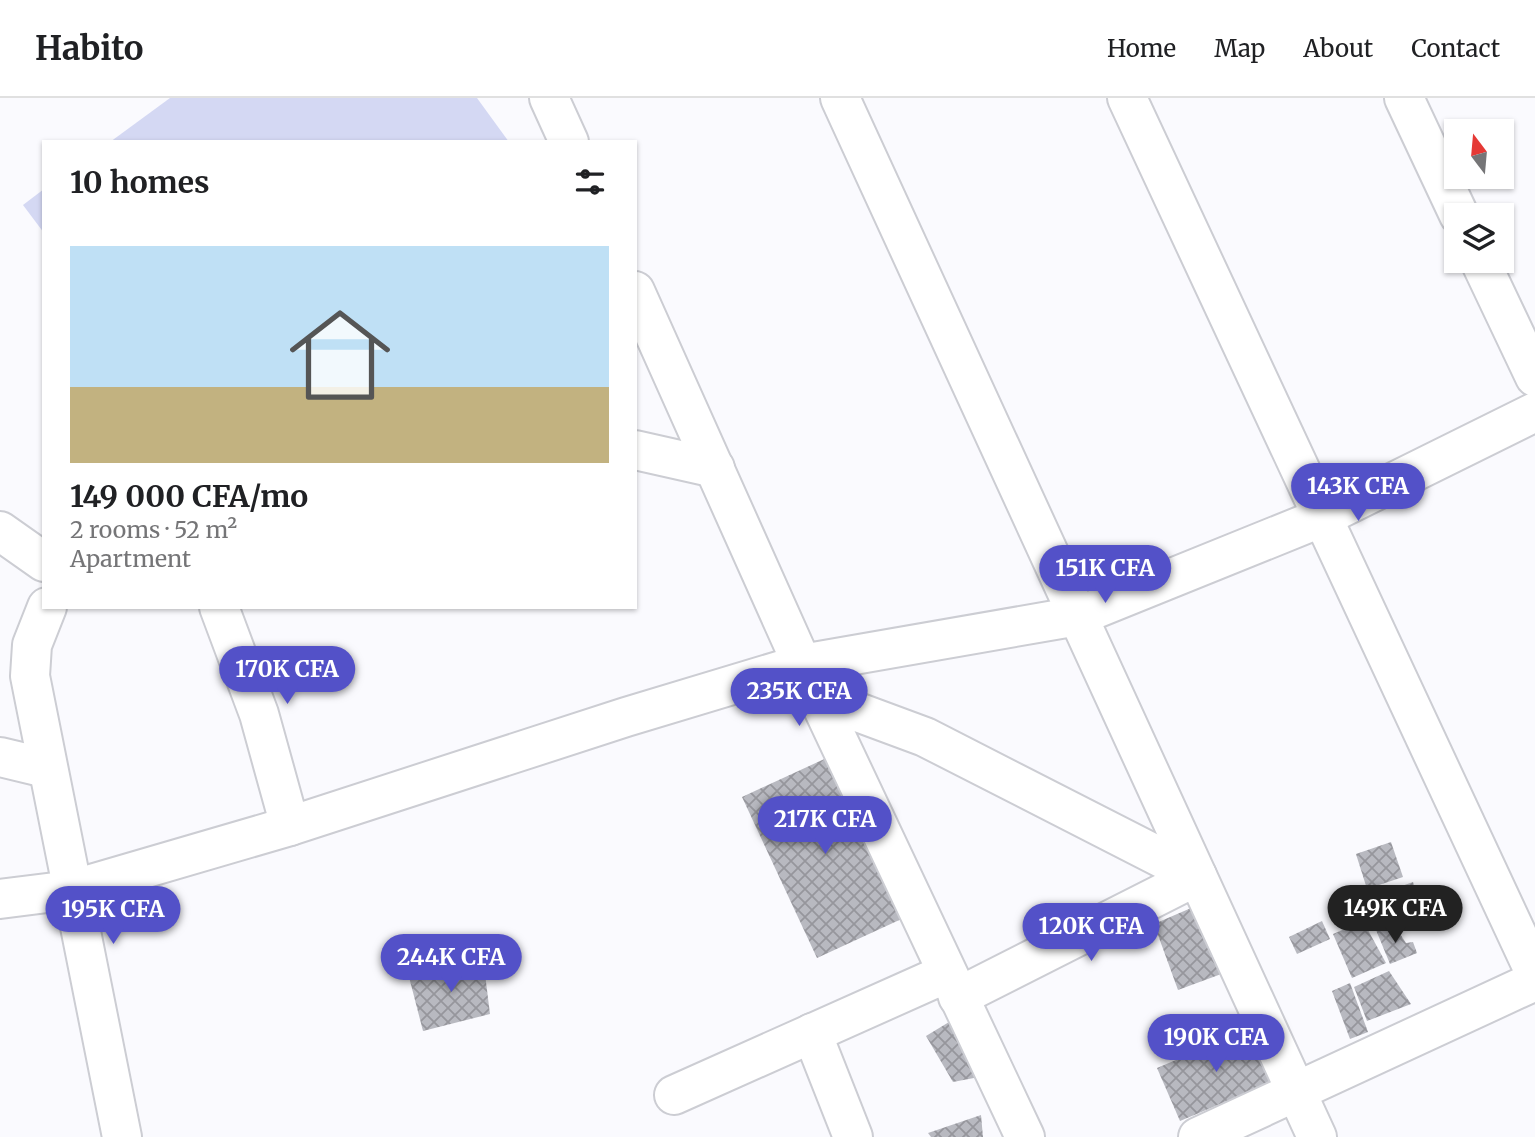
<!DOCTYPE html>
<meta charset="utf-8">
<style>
:root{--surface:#fff;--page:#f2f2f2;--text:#202124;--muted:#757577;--line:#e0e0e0;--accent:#5351c8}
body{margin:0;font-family:Merriweather,serif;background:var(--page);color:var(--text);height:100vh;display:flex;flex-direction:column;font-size:26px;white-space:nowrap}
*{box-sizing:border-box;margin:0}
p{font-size:23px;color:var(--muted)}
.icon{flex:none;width:38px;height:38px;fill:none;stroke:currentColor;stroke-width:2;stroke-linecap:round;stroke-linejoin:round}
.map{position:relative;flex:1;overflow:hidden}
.drawer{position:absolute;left:42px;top:42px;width:595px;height:469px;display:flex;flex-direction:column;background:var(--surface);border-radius:0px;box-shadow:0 2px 5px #0004}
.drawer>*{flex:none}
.needle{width:46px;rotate:344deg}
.fabs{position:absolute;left:1444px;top:21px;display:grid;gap:14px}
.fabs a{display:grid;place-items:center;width:70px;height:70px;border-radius:0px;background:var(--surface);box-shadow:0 2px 5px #0004;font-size:35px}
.price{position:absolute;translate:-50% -60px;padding:0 16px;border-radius:24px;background:var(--accent);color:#fff;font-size:23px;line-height:46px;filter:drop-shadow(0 2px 4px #0008)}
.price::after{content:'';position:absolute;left:50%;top:42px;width:21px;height:16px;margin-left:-10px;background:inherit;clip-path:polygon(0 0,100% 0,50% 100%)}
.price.current{background:#222;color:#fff}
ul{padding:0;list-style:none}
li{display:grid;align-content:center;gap:14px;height:371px;padding:0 28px}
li+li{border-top:2px solid var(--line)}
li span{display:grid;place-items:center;height:217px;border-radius:0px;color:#555}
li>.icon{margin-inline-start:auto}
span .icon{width:126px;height:126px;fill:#fffc;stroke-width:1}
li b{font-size:30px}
h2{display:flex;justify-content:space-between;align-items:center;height:84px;padding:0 28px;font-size:30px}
header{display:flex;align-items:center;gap:42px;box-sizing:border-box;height:98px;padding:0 35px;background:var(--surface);border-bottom:2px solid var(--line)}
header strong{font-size:33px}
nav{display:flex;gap:38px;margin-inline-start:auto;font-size:24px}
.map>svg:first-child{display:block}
.grass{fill:#d4d8f3}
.building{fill:url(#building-cross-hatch)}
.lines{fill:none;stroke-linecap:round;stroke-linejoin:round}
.minor-casing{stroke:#cccdd3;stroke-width:42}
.minor{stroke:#fff;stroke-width:38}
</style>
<header>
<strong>Habito</strong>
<nav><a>Home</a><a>Map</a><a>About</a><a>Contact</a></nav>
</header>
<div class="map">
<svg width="1535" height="1039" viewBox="0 0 1535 1039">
<defs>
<pattern id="building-cross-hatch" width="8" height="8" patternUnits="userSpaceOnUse" patternTransform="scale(1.75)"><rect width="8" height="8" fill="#b8b9c0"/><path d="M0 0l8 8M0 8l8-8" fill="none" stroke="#96969c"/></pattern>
</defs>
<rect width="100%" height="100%" fill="#fafafe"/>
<g class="grass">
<path d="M170,0H477L509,44H110Z"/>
<path d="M44,91V135L23,107Z"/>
</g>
<g class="building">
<path d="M833,657L908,818L817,860L742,699Z"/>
<path d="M1391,744L1403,779L1367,791L1356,756Z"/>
<path d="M1413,784L1422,815L1378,829L1368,800Z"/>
<path d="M1198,807L1224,875L1178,892L1154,826Z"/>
<path d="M1322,823L1330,841L1297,856L1289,839Z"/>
<path d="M1363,823L1386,865L1352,880L1333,836Z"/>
<path d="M1395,828L1406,845L1413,844L1417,855L1390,866L1376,832Z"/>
<path d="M483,860L490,916L423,933L408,875Z"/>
<path d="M1389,873L1411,906L1367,923L1354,889Z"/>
<path d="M1350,885L1368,934L1350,941L1332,893Z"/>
<path d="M954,921L979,979L953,984L926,938Z"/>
<path d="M1252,930L1275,983L1180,1023L1157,970Z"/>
<path d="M981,1017L983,1039H931L928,1035Z"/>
</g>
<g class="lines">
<defs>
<g id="minor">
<path d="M549,0L569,44"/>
<path d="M840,0L1317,1039"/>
<path d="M1127,0L1535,875"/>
<path d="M1404,0L1459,117"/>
<path d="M1480,163L1535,279"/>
<path d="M635,193L802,566L1025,1039"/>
<path d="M635,352L715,370"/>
<path d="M0,433L44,464"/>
<path d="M47,509L32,547L30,578L122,1039"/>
<path d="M219,509L259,616L290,728"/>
<path d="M817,599L925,639L1197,778"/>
<path d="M0,659L46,670"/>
<path d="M0,801L71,792L290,728L626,619L802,566L1078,518L1323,419L1535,314"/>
<path d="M958,899L1197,778"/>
<path d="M812,935L853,1039"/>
<path d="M674,997L947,875"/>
<path d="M1198,1039L1535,883"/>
</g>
</defs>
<use href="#minor" class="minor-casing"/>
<use href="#minor" class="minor"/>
</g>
</svg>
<div class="fabs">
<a><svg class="needle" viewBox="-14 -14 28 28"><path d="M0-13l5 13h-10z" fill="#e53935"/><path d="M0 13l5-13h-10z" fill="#757577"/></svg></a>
<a><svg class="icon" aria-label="layers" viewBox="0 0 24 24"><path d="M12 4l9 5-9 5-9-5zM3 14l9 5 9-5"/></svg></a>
</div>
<b class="price" style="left:1358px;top:425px">143K CFA</b>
<b class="price" style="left:1105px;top:507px">151K CFA</b>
<b class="price" style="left:287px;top:608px">170K CFA</b>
<b class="price" style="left:799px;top:630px">235K CFA</b>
<b class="price" style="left:825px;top:758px">217K CFA</b>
<b class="price current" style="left:1395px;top:847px">149K CFA</b>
<b class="price" style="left:113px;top:848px">195K CFA</b>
<b class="price" style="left:1091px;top:865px">120K CFA</b>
<b class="price" style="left:451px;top:896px">244K CFA</b>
<b class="price" style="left:1216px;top:976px">190K CFA</b>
<section class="drawer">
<h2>10 homes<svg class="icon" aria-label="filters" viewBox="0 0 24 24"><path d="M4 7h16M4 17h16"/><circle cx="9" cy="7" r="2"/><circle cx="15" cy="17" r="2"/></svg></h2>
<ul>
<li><span style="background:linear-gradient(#bfe0f5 65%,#c2b280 0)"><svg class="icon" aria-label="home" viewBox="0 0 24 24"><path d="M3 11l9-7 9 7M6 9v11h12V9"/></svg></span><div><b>149 000 CFA/mo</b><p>2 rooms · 52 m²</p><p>Apartment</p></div></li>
</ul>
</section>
</div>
